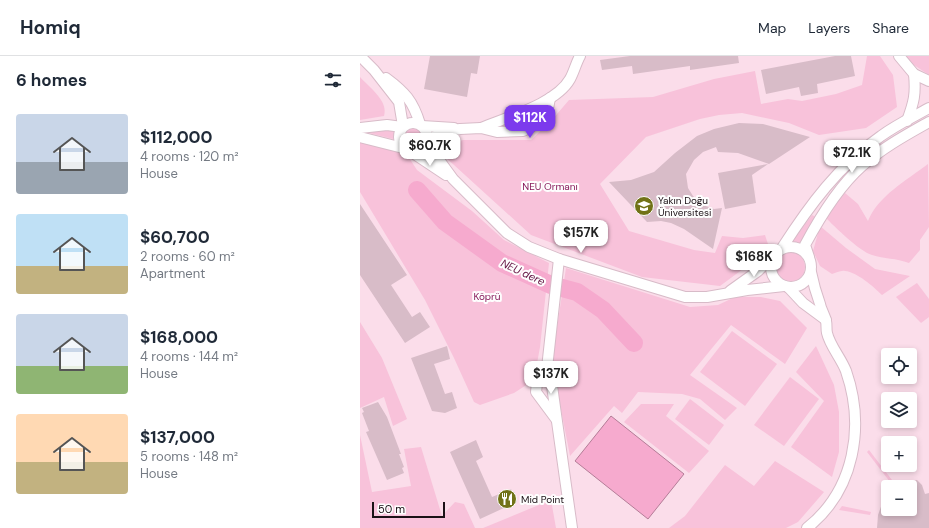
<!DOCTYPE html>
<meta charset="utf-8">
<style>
:root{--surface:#fff;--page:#f2f2f3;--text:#1f2937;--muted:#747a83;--line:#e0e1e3;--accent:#7c3aed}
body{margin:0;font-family:"DM Sans",sans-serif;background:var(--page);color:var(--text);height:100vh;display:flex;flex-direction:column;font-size:15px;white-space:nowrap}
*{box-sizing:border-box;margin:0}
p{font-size:13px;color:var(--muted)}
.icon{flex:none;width:22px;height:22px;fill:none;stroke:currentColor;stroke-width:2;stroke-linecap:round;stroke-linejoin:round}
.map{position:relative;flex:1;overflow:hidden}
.sheet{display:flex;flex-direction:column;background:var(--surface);width:360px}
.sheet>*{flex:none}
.controls{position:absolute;left:521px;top:292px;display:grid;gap:8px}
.controls a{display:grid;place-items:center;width:36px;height:36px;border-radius:4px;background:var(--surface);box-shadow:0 2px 6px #0003;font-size:20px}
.scale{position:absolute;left:12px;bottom:10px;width:73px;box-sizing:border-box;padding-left:4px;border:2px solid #1b1116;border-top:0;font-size:11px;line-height:14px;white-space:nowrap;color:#1b1116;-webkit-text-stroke:3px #fefefe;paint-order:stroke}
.price{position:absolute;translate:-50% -34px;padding:0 9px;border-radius:8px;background:#fff;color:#222;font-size:13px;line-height:26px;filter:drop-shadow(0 1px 2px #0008)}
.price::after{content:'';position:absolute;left:50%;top:24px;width:12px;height:9px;margin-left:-6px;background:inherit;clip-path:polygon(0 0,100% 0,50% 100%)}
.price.active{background:var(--accent);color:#fff}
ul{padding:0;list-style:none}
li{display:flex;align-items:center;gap:12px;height:100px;padding:0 16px}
li span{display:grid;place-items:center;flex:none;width:112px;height:80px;border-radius:4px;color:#555}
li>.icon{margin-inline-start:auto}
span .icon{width:48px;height:48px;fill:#fffc;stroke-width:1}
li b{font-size:17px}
h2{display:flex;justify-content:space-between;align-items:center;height:48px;padding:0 16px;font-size:17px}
header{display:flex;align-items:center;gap:24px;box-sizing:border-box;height:56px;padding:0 20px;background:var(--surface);border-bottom:1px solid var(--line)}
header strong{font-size:19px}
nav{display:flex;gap:22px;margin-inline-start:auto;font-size:14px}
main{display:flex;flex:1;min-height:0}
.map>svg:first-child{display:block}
.built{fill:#fbddea;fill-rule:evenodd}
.green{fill:#f8c2da}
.water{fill:#f6aace;stroke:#b47c97}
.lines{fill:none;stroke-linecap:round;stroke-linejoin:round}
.river{stroke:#f6aace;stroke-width:18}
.building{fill:#d8bcc8}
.minor-casing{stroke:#d8bbc8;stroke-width:12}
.minor{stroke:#fff;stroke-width:10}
.labels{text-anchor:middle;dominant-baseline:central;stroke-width:4;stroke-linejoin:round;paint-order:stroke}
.park-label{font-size:10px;fill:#871b5b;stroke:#fefefe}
.poi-label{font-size:10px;fill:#1b1116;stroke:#fefefe;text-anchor:start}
.water-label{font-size:11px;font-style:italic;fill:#631242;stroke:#fefefe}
</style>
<header>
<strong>Homiq</strong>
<nav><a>Map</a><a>Layers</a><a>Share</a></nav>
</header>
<main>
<section class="sheet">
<h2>6 homes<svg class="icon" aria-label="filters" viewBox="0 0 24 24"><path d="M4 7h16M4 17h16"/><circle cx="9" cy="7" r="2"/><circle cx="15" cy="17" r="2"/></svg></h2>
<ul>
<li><span style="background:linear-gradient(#c9d6e8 60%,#9aa5b1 0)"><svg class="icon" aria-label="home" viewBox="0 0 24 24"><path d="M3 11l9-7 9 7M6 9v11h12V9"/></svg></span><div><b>$112,000</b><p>4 rooms · 120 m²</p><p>House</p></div></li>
<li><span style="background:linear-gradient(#bfe0f5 65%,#c2b280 0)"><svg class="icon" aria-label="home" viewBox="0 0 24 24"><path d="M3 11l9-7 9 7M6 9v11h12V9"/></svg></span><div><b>$60,700</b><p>2 rooms · 60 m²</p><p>Apartment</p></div></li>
<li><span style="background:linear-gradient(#c9d6e8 65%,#8fb573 0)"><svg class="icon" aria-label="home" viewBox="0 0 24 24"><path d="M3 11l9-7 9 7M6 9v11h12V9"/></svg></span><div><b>$168,000</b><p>4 rooms · 144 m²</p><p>House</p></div></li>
<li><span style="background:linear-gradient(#ffd9b3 60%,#c2b280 0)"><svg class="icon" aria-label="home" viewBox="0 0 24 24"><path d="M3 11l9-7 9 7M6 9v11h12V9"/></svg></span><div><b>$137,000</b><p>5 rooms · 148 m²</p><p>House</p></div></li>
</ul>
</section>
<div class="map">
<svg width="569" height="472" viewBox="0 0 569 472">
<rect width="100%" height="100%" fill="#fdebf2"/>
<path class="built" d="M0,0H569V472H0ZM528,299H550V321H528ZM528,343H550V365H528ZM528,387H550V409H528ZM528,431H550V453H528Z"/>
<g class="green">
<path d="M507,0H520L533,19L537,51L506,72L459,79L429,67L382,57L359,59L340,63L286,81L240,128L269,175L334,194L355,197L362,180L383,182L405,179L408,188L383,213L360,230L282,221L171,179L83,99L78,91L103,84H171L191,65L209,44L293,41L354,23L395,15L401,48L428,43L442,45L476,38L502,29Z"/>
<path d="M545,0H569V19L551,7Z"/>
<path d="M0,21C9,31 29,45 24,60L0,64Z"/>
<circle cx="53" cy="81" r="9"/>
<path d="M35,73L33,83L5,76V75Z"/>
<path d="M0,84L41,94L46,97L57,114L112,155L144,184L189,207L180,291L174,324L154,337L120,349L114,346L94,302L65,244L0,136Z"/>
<path d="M568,108L569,171L560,184V194L549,207C536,202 524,203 512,199C499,195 475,171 465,161L485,137L498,148L508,165C518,140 547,124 568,108Z"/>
<path d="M452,159L456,161L442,189L431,187Z"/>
<path d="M460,170L486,192L515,213L550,220L522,239C514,231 497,216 485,215C481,214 476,217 472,218L460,210L453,195Z"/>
<circle cx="430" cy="211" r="15"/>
<path d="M206,212L330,251L358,249L375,241H401L420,245L447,272L425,308L371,269L330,319L377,352L365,364L340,343L322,338L278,336L262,357L254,350L210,400L197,333L193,298Z"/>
<path d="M557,227L569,243V261L561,267L536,241Z"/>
<path d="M0,266L22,302L47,363L33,370L24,341L0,352Z"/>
<path d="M372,275L417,308L385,350L340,316Z"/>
<path d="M456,290L474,329L479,356V396L472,421L431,391L464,345L436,316Z"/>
<path d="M430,321L459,343L424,390L394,369Z"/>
<path d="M330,343L364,369L349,389L315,363Z"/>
<path d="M281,348H314L306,360L349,395L329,417L264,366Z"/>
<path d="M0,379L12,436L51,430L44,393L61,391L82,460L95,446L104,448L115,472H0Z"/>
<path d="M509,394L532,424L530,426L507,396Z"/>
<path d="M415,405L464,436L438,466L426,472H309L325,460L365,409L394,430Z"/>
<path d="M191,444L196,472H123Z"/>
<path d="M482,450L511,456L510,459L479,454Z"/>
</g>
<path class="water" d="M251,360L324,418L288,463L215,405Z"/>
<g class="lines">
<path class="river" d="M57,134L85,166L142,207L191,229L217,236L243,254L274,287"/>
</g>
<g class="building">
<path d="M70,0H120L117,18L111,17L107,41L64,33Z"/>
<path d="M270,0H378L379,7L330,14V10L273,18L272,10L242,14L240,4Z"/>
<path d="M475,0H491L495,20L457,28L458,37L441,40L439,31L406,38L401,14Z"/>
<path d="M379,67L403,68L450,81L409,108L378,97L358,96L356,91L343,96L334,104L326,118L328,132L333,140L343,149L354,153L362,152L353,193L324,173L311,167L301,165L287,166L249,126L271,124L294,116L315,97L337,80L354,73Z"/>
<path d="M408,108L392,119L396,147L365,153L358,117Z"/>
<path d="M0,148L47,219L31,229L52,261L60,256L70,271L45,287L0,219Z"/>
<path d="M87,290L90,303L74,308L85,338L92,336L97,352L85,357L72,355L51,302Z"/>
<path d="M18,346L27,361L41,398H39L44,411L42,412L44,417L27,424L6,376L9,375L2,357L4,356L2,352Z"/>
<path d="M116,384L123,401L116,405L132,441L151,433L157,446L120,463L90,396Z"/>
<path d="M557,424L562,429L565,438L569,437V472H517L518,459L527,434H528V453H550V425Z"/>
</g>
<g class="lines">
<defs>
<g id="minor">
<path d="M0,0L14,14L39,46L43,70"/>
<path d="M539,0L554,18L569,25"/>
<path d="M26,22C45,36 53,45 60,68"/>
<path d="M547,65C554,46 556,38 554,18"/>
<circle cx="53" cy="81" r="14"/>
<path d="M62,70L94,72"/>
<path d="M0,72L27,69L42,71"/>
<path d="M121,72C147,61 196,48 210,23C214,16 216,7 220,0"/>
<path d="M0,81L43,92"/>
<path d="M67,84L84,76L100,73L121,72L137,76L163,75L171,71L187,58L190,42"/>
<path d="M66,86L93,123L147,177L169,191L199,203L325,241H347L387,234L424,230"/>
<path d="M50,95L86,119"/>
<circle cx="431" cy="211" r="20"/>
<path d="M422,192C449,150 479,109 521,80C536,69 553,61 569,52"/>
<path d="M449,201L445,189C460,161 478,131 502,110C522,92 546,79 569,66"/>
<path d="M199,203L187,312L192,330L212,472"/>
<path d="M428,231L443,247L466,264"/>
<path d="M370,235L398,215L412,201"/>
<path d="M187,312L177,327L176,336L196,363"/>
<path d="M447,472C495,434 505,370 486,315C481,302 470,290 467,277C466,273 467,269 466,265C465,259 461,254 460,248C456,237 453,226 451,216"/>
</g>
</defs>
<use href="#minor" class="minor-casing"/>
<use href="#minor" class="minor"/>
</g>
<defs>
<symbol id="university-disc" viewBox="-11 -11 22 22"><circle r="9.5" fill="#717217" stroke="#fefefe"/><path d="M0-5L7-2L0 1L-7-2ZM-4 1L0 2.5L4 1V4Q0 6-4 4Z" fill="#fff"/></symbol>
<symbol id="restaurant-disc" viewBox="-11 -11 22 22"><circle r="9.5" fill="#717217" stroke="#fefefe"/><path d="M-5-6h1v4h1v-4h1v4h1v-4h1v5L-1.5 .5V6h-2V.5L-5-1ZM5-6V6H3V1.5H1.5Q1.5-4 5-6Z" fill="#fff"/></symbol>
</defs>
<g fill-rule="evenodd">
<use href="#university-disc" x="273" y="139" width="22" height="22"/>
<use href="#restaurant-disc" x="136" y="432" width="22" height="22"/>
</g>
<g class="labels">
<g class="park-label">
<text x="190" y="130">NEU Ormanı</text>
<text x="127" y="240">Köprü</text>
</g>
<g class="poi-label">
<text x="298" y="144">Yakın Doğu<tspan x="298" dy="12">Üniversitesi</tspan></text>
<text x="161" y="443">Mid Point</text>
</g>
<g class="water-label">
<text transform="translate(163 216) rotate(25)">NEU dere</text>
</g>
</g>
</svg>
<div class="controls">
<a><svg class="icon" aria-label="locate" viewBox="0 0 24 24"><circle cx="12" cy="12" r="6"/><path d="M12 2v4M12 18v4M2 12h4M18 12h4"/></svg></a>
<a><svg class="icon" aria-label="layers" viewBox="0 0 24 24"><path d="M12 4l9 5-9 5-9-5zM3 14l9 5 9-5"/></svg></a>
<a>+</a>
<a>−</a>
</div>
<div class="scale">50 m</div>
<b class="price active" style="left:170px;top:83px">$112K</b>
<b class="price" style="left:70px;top:111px">$60.7K</b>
<b class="price" style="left:492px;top:118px">$72.1K</b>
<b class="price" style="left:221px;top:198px">$157K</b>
<b class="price" style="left:394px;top:222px">$168K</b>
<b class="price" style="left:191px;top:339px">$137K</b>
</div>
</main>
